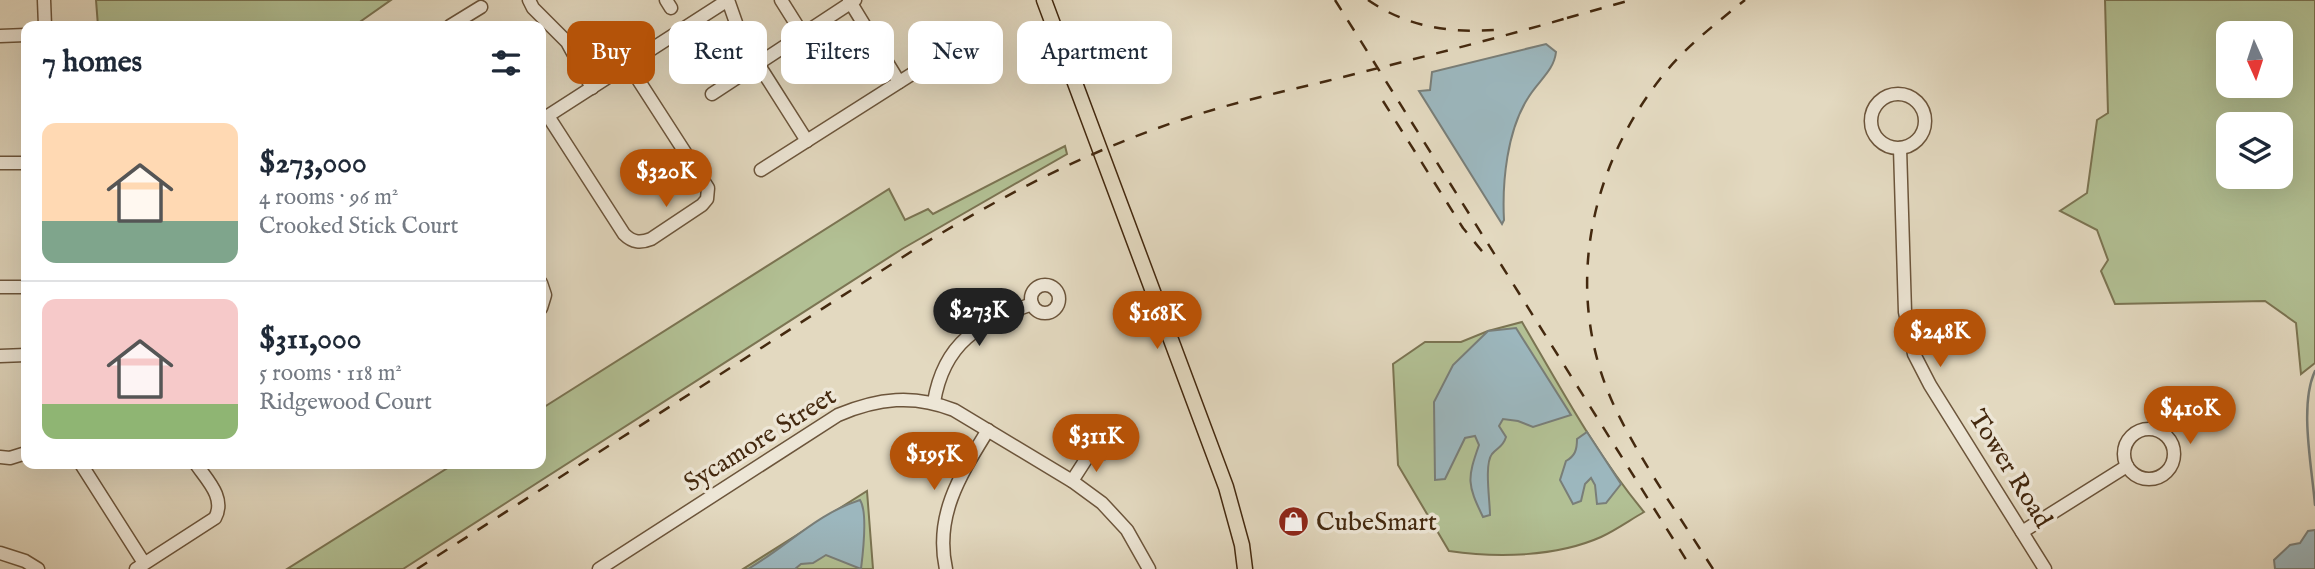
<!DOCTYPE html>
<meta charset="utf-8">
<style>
:root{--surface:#fff;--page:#f6f6f7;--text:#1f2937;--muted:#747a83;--line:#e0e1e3;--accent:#b45309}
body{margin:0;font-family:"IM FELL English",serif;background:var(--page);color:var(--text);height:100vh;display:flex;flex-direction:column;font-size:26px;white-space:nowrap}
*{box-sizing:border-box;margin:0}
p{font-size:23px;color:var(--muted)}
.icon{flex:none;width:38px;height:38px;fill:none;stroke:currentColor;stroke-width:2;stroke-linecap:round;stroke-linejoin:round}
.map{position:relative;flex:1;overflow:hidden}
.details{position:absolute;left:21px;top:21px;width:525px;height:448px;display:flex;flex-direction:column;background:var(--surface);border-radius:14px;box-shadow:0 7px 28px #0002}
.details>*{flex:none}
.top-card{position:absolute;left:567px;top:21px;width:665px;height:63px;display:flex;gap:14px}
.needle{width:46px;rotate:177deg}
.buttons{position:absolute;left:2216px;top:21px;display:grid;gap:14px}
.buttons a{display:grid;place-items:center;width:77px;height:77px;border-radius:14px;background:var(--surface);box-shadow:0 7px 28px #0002;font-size:35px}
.price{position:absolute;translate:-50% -60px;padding:0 16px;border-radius:24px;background:var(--accent);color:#fff;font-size:23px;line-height:46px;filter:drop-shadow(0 2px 4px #0008)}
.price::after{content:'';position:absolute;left:50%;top:42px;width:21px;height:16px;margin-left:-10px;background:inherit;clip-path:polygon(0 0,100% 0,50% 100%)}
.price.active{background:#222;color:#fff}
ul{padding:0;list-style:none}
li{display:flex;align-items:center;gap:21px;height:175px;padding:0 21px}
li+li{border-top:2px solid var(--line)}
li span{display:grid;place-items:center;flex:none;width:196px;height:140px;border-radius:14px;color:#555}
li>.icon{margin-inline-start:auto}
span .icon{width:84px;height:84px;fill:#fffc;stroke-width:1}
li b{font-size:30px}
h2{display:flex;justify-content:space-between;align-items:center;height:84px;padding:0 21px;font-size:30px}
.chip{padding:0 24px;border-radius:14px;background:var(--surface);box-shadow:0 7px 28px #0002;font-size:24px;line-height:63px}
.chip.active{background:var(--accent);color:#fff}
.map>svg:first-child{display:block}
.green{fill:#b2c094;stroke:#7b7452;stroke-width:2;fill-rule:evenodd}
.water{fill:#9cb7be;stroke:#797e78;stroke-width:2}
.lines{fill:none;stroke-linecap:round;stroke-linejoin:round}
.stream{stroke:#797e78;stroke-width:2.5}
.minor-casing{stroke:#6c553b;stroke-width:15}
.major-casing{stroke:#44290f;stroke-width:17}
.minor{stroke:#ede6d6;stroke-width:12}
.major{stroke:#e3d9c0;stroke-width:14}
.rail{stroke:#44290f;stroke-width:2.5;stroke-dasharray:12 12;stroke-linecap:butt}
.labels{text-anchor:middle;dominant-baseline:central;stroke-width:7;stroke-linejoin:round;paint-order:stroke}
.street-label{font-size:26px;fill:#44290f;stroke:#ede6d6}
.poi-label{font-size:26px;fill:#44290f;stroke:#ede6d6;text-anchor:start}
</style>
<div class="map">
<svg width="2315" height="569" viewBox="0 0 2315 569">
<rect width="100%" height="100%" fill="#e3d9c0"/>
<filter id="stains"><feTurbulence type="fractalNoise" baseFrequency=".00286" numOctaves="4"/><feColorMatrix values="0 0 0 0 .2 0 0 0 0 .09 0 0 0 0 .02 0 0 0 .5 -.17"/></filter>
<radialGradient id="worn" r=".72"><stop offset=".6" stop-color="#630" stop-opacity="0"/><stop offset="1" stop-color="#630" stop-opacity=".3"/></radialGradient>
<g class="green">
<path d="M96,0H391L354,26H98Z"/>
<path d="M2105,0H2315V363L2301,374L2296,323L2265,301L2115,304L2101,271L2108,260L2097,230L2060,211L2087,193L2097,120L2108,113ZM2228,33H2280V86H2228ZM2228,124H2280V177H2228Z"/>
<path d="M1065,146L1067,154L902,249L403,569H287L454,464H541V409L889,189L905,220L928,209L933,214Z"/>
<path d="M1522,322C1560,387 1596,454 1644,512C1630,520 1616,530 1601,537C1556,557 1497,558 1449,551L1398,465L1393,364L1425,342H1461L1488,331Z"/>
<path d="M867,491L873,569H743Z"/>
</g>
<g class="water">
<path d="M1546,44L1556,52C1554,71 1538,81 1528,98C1507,131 1502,182 1504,220L1502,224L1419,91L1430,90L1432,72Z"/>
<path d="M1516,328L1571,415L1533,427L1518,421L1503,419L1499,426L1506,437C1503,447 1498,447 1492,454C1484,464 1490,501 1490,515L1483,517C1467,484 1467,479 1479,445L1475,436L1465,438L1445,479L1435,480L1434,402L1453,365L1488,331Z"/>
<path d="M1587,432L1621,484L1606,503L1597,504L1595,485L1591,478L1585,484L1581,501L1573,504L1560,480L1566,461C1575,456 1577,450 1577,439Z"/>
<path d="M860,500C868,512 863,553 861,569L826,555L813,563L801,564L795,569H748C786,547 818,513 860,500Z"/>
<path d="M2315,530V569H2275L2274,560L2290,545L2300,543L2308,531Z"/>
</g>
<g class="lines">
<path class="stream" d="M2315,371C2299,405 2312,467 2315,505"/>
<defs>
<g id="minor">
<path d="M44,0L45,26"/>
<path d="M529,0L533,8L567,42L592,88"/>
<path d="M666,0L671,8"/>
<path d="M728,0L741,37L807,141"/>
<path d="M781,0L803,35"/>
<path d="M849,0L899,82"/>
<path d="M450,26L481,7"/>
<path d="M0,36L26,35"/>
<circle cx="1898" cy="121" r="27"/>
<path d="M712,94L855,0"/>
<path d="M548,116L624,234C633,243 641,243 651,239L702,205L707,199L708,188L628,64"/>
<path d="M543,119L728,0"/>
<path d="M1900,148L1905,312L1914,354L1930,385L2045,569"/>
<path d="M0,163H26"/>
<path d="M761,170L912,74L946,55"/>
<path d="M541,283L545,295L541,308"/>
<circle cx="1045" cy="299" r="14"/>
<path d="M0,287H26"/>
<path d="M0,356L26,355"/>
<path d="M934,402C944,342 979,323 1032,304"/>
<circle cx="1101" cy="438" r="15"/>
<circle cx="2149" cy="454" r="25"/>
<path d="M0,457L10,458L26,453"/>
<path d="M81,464L144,563"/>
<path d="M1072,481L1092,450"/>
<path d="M2022,532L2127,466"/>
<path d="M0,553L25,561L38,569"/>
<path d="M136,569L215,518C226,498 207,480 196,464"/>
<path d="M599,569L838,415C878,398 914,394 954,410L1072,481L1102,503L1127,530L1149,569"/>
<path d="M946,569C934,515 961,474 988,430"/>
</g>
<path id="major" d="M1044,0L1226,487L1242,545L1245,569"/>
</defs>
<use href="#minor" class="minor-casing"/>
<use href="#major" class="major-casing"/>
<use href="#minor" class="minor"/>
<use href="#major" class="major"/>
<g class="rail">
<path d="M1335,0L1692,569"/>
<path d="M1368,0C1410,29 1456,34 1505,29"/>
<path d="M1567,18L1631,0"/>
<path d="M1383,101L1463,228L1486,256"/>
<path d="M417,569L920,246C1002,196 1086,152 1178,121C1227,104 1277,93 1327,81C1410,60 1492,40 1574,16"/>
<path d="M1713,569C1680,517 1643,465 1616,410C1563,299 1586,174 1660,79C1683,49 1715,24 1745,0"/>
</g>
</g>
<defs>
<symbol id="shop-disc" viewBox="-11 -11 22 22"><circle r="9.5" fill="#8f2418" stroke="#ede6d6"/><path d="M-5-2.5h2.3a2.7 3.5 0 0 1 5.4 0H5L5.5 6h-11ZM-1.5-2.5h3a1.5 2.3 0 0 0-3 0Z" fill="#fff"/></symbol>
</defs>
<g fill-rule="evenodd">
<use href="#shop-disc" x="1276" y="504" width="35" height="35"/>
</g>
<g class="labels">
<g class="street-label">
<text transform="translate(760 440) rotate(-32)">Sycamore Street</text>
<text transform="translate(2010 469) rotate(58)">Tower Road</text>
</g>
<g class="poi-label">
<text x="1316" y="522">CubeSmart</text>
</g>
</g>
<rect width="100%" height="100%" filter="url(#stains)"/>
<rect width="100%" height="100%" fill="url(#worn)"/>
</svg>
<div class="buttons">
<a><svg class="needle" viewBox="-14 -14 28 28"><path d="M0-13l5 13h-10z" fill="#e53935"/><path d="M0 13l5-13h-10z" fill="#747a83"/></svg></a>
<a><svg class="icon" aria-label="layers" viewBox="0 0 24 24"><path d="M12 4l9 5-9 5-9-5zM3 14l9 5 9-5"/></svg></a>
</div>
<b class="price" style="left:666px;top:209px">$320K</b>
<b class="price active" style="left:979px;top:348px">$273K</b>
<b class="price" style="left:1157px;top:351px">$168K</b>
<b class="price" style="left:1940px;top:369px">$248K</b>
<b class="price" style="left:2190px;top:446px">$410K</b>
<b class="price" style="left:1096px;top:474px">$311K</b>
<b class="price" style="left:934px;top:492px">$195K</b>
<div class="top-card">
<a class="chip active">Buy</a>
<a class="chip">Rent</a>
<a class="chip">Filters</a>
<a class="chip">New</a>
<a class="chip">Apartment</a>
</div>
<section class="details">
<h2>7 homes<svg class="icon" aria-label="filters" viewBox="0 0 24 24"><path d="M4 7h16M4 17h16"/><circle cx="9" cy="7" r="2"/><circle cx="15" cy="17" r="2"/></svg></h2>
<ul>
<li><span style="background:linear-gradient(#ffd9b3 70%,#7fa58c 0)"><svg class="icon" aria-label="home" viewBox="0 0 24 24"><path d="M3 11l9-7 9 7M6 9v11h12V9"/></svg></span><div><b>$273,000</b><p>4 rooms · 96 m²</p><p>Crooked Stick Court</p></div></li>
<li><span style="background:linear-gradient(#f6c9c9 75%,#8fb573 0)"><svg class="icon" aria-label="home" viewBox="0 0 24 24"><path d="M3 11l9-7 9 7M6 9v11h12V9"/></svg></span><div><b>$311,000</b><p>5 rooms · 118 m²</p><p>Ridgewood Court</p></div></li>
</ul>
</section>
</div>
